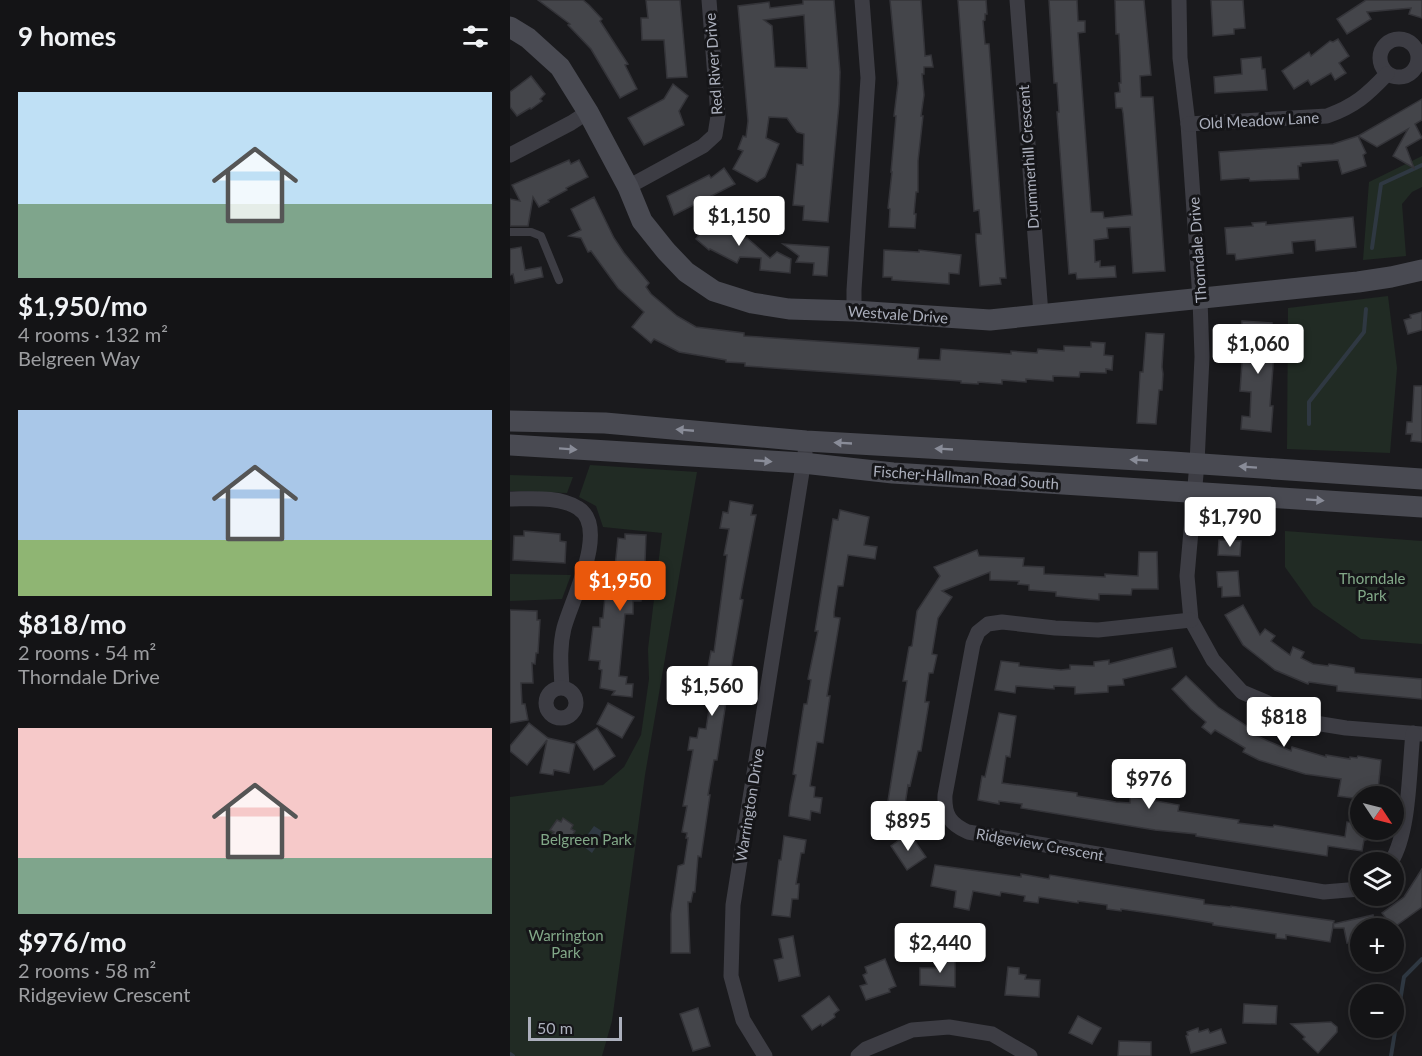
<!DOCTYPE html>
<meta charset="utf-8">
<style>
:root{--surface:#141416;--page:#212123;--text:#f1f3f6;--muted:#9d9ea1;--line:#333335;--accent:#ea580c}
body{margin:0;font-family:Lato,sans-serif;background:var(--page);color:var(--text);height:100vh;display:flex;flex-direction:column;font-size:22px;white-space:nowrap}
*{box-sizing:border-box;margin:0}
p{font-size:20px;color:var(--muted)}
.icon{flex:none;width:33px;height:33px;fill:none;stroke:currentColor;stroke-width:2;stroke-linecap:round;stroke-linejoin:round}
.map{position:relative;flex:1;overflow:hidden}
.drawer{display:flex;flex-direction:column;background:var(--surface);width:510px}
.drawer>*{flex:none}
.needle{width:39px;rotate:125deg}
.tools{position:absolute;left:840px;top:786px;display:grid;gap:12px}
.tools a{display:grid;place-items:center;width:54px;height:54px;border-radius:50%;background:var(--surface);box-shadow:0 3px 15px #0003,0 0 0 2px var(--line);font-size:30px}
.scale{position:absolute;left:18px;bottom:15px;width:94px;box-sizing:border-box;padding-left:6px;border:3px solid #acb0bd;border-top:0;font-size:16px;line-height:21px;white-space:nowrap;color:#acb0bd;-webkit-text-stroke:4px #151518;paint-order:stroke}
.price{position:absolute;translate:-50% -51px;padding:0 14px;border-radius:6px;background:#fff;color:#222;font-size:20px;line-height:39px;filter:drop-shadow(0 2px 3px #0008)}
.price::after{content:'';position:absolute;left:50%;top:36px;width:18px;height:14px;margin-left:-9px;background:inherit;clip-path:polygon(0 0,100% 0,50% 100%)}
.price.active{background:var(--accent);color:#fff}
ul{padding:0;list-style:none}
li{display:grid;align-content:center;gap:12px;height:318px;padding:0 18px}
li span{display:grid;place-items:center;height:186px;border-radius:0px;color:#555}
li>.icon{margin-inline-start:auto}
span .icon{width:108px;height:108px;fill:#fffc;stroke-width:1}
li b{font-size:26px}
h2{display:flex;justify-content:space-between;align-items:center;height:72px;padding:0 18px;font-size:26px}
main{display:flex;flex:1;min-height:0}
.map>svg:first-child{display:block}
.green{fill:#212b24}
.water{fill:#2f3842}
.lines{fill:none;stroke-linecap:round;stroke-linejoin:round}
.stream{stroke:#2f3842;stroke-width:4}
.building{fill:#44454a;stroke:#343439;stroke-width:1.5;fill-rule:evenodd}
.lane{stroke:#3d3d44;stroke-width:8}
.street{stroke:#3d3d44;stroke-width:15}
.secondary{stroke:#494a52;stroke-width:21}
.oneway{fill:#898c98}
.labels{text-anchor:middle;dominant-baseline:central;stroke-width:6;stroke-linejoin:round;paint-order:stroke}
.street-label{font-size:15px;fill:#acb0bd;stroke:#151518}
.park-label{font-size:15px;fill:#82a888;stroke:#151518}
</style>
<main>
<section class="drawer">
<h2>9 homes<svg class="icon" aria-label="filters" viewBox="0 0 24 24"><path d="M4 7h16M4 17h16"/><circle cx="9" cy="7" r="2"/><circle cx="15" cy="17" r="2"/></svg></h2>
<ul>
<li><span style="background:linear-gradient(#bfe0f5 60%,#7fa58c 0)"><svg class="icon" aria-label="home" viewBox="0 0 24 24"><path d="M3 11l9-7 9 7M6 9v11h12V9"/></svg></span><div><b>$1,950/mo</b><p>4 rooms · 132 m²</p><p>Belgreen Way</p></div></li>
<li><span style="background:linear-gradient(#a9c7e8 70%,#8fb573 0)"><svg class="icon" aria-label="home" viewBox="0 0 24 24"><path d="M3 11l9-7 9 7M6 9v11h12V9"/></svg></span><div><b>$818/mo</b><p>2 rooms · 54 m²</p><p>Thorndale Drive</p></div></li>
<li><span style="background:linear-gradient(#f6c9c9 70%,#7fa58c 0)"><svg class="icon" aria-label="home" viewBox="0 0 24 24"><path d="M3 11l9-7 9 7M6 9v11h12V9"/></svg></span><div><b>$976/mo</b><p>2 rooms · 58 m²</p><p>Ridgeview Crescent</p></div></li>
</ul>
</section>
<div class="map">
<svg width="912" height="1056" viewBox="0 0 912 1056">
<rect width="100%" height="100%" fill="#1a1a1d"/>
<g class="green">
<path d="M912,156V187L902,192L892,204L896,256L853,260L859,182Z"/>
<path d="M878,296L887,368L880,453L777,449L778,308Z"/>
<path d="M80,465L187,472L135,775L102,1021L92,1056H0V797L93,785L114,767L131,735L139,679L138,649L152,533L93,527L86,506L69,497Z"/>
<path d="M0,475L63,477L57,493L0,491Z"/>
<path d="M775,531L912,541V644L851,639L803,606L775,567Z"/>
<path d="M0,574L61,575L52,599L0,601Z"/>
</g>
<path class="water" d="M84,826L95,833L82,853L69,843L73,836L76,837Z"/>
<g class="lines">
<g class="stream">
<path d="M862,248L871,184L912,165"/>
<path d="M799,424V402L854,332L856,309"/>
<path d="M0,1054L3,1056"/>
<path d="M881,1056L894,977L912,959"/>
</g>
</g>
<g class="building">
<path d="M28,0H73L79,5L92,19L90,21L118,64L115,65L127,89L110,98L81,49L58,25L60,24Z"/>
<path d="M136,0H170L177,77L157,78L154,40H132L131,18H138Z"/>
<path d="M293,0H324L330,72L329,104L318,222L293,220L294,206L283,205L287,164L293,165L294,134L287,132L277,118L259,117L256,138L269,144L255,177L247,182L223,169L233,151L228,149L233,136L236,137L238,121L228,6L259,2L260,8L293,4ZM294,15L297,68L265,67L262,26L254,20Z"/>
<path d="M380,0H411L415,56L421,55L423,67H414V74H412L414,95L411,116H413L408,161V192H406L404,214H406L405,228L379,227L380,209L378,208L382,172H381L386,116H384L388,83Z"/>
<path d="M448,0H476L477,14H475V20L473,21L475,44H479L496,278H490L491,284L470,286L466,241V234H471L469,210L464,211Z"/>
<path d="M539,0H567L568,21H575V32L568,33L581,212H593L594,218L622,215L613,113L612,108H606L605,93L610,92L609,83H611L610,55L609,34H606L605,0H634L641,75L630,76L631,97H643L655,271L623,273L620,227L597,228L598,238L584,240L585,262L590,261V267L605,266L606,277L567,279L566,273L559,274L547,112H549L547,83H544Z"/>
<path d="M701,0H733L735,28L724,29V34L703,36Z"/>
<path d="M856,0H912V18L899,14L901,8L857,12L861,19L837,34L827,19Z"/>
<path d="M828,39L839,56L829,63L836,73L825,80L821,73L801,85L798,80L784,89L772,71L799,52L801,56L820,41L823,42Z"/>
<path d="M751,57L752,69H755L757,90L705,93L704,77L732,74L731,59Z"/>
<path d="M21,76L35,94L30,99L32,101L21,109L20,108L7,116L0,107V92Z"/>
<path d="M163,84L178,96L169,111L174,125L134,145L118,118L154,99Z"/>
<path d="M912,99V120L905,124L912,138L896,147L904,168L883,156L898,129L867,147L848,136Z"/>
<path d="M848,136L856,153L853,155L856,166L832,174L828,160L791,163V166H788L789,179L740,181L739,178L711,180L709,152L823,144Z"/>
<path d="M59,160L61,164L69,160L78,177L56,188L57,190L38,200L39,202L29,207L23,197L18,226H0V199L10,201L2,185Z"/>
<path d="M214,168L225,184L164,215L157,196L199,175L201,178Z"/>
<path d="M84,197L104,238L114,253L139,283L136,287L141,294L167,316L186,327L234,333V336L409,348L408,359L430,360L431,349L501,354V351L527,353L528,349L554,351V346L581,347V342L595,343L594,355L603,356L602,370L596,369V373L570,372L569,377L543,376V381L516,379V382L492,380V384L468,382V384L451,383V381L235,366V363L216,362V360L169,352L144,339L141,343L122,327L134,312L108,288L81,251L78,252L71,238L59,236L71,230L61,209Z"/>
<path d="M205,215H209L218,223L216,227L228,233L225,237L237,238L260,258L267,252L281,259L280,273L250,270L251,258L230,257L227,263L200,249L199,250L186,239Z"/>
<path d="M843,217L846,247L806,251L805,240L782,242L783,253L726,260L725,254H717L715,228L743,226L742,223L756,222V225Z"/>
<path d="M273,244L319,247L317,276L303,275L304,263L286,262L289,256Z"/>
<path d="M11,247L15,270L31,267L33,277L5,283L3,274L0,275V249Z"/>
<path d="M374,250L409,252V250L451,255L449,274L439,273V284L382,280V277H373Z"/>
<path d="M912,312V330L898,334L894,320L901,318L900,315Z"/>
<path d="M732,321L762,323L760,353H764L760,406H763L761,432L731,429L732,416L740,417L741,392L730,391L734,335H731Z"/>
<path d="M636,333L654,334L652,367L653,374L652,390H649L646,424L627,423L630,372H633Z"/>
<path d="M904,386H912V442L901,441L902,434H896L897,422H902Z"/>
<path d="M220,501L243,505L241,515H246L230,599L233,600L221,668L219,667L216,689H218L207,760H204L198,795H200L191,857L188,856L185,892H183L181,902H178L180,953H161V914L168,866L174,864L178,838H176L177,833L172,832L177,806H173L183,750H178L180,737L187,738L189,728L196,729L200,703L196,702L198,695L194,690L201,651L204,652L217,555H214L219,529L210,528L213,512L218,513Z"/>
<path d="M330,510L359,517L354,545L367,547L365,559L338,555L333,586H328L324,612V617L330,618L317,696H320L313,743L307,742L300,786L305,787L304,797L312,798L310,813L301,811L300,820L279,816L280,805L286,775L283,774L294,704H297L301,680L298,679L308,631H305L323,519L328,520Z"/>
<path d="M14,531L50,534V541L56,542L55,563L3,560L4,536H14Z"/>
<path d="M115,534L136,535L135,562H138L136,587H132L131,601H123V614H115L109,676L117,677L116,684H123L122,697L102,695L105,691L90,688L92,670L89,669L90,661L79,660L83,627H90V618H93L95,596H102L108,538L115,539Z"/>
<path d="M709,540L731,541L730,556L708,555Z"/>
<path d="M467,550L469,556L514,558L513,566L534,567V574L595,577V574L628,576L629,552H647L648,589H622L621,595L589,594V600L566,598L546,596V592L519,590V585L508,584L509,581L480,580V572L432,591L442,597L428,618L422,654L427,655L423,673H419L415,702H419L411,751H408L400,786L398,785L395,805L399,806L396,824L375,820L397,681H393L399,647L402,646L407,611L430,576L424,567Z"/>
<path d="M728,571L730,596L712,597V587H708L707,572Z"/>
<path d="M733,605L750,635L755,629L765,636L761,641L780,655L783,647L794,652L791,658L803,664L818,666L819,664L844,668L845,673L912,679V699L827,691V686L799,682L798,684L765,670L733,645L715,615Z"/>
<path d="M0,610L27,611V620H30L28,653H26L25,664L22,663L23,683H11L12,704H15L18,720L0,723Z"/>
<path d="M662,648L666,667L613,679L614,685L598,686V692L565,694V687L544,686V689L506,686L505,693L485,690L491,661L509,663V666L551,670L560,669V665L584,666V662L599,660V664Z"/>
<path d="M676,676L708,707L741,729L739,732L758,741L781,751L782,747L816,757V755L840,759V757L847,758L848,756L871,760L868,791H866L865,796H850V799L828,796L831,779L795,774L749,760L733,752L735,748L705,730L701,734L692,727L696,722L681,709L662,689Z"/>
<path d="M98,703L124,717L112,738L87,724Z"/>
<path d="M489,713L506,716L500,757L496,756L492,783L567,793V796L606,802L620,803V797L635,799L669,805L668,811L729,820L728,823L763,827L764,825L835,837L837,822L850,824V830H858L856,840H854L852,851L818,846L817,856L686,836V834L645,830L511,808L512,804L489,801V804L468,800L472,776L475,777Z"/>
<path d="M19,723L38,738L65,744L59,773L44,770L43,775L30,773L37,740L17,765L0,751V746Z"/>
<path d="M87,728L105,756L84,770L66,742Z"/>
<path d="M53,818L63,825L61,829L65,831L58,842L54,839L52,843L41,836L44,832L40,830L47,820L51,822Z"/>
<path d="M399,833L416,857L397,870L381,846Z"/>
<path d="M274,836L296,840L294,853H291L286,884H289L288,899H282L280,917L262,915L269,860H271Z"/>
<path d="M425,865L511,877V874L539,879L540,875L694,900V904L721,907V906L824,921L820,942L776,935V939L766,938V934L703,925V923L660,916L611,909V911L597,909V905L568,901V903L529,897L528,903L514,901L515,896L491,892L490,896L463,891L459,910L444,907L446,891L421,886Z"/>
<path d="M912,869V907L883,928L872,913L894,897Z"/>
<path d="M863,915L866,928H850V940L837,943L834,928H824L823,924Z"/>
<path d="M283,936L290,976L269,981L264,960L273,958L269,939Z"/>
<path d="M430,958H445V987L410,985V968H430Z"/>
<path d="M375,959L386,986L379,989L380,992L356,1000L350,986L357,984L353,975L357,973L355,967Z"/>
<path d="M498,967L509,968V974L516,975L515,979L530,980L529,997L495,995Z"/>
<path d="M319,996L329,1010L324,1014L325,1017L312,1026L311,1024L302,1030L292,1016Z"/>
<path d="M734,1004L767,1006L766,1024L733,1023Z"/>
<path d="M188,1008L200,1046L183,1051L170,1014Z"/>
<path d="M568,1016L591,1028L582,1044L559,1033Z"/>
<path d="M821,1022L827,1027V1032L808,1053L793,1039L795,1037L781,1024Z"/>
<path d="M688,1028L689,1032L698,1029L700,1033L711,1029L716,1043L681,1053L676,1036L678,1035L677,1032Z"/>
<path d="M609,1041L641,1042V1056H608Z"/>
</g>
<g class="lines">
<path class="lane" d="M0,232H21L31,236L49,280"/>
<g class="street">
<path d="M507,0L531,314"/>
<path d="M669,0L670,58L678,124L690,299L692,357L687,463L677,576L681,620L703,660L732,692L805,723L836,728L912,734"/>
<circle cx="889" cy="58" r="19"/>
<path d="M678,124L817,116C845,106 857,95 877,74"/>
<path d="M0,155L61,123L78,112"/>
<path d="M118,187L193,146L205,135L208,116L199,0"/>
<path d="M344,311V290L358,78L352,0"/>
<path d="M0,499C21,499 49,496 68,508C100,527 61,601 54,628C49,648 51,667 52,687"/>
<path d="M681,620L588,630L545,628L492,622L478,624L468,632L463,644L435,795C434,815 440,824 458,832L814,892L850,889"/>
<circle cx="51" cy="703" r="15"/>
<path d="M881,862C900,832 899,769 903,733"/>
<path d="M255,1056L233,1020L221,976L223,905L295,453"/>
<path d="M348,1056L356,1049L402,1030L439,1027L482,1034L520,1056"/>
</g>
<g class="secondary">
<path d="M0,27L18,38L50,67L78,112L118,187L132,221L156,251L176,272L204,291L242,303L279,309L344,311L480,320L848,282L881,277L912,270"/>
<path d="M0,421L95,423L296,441L663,462L912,479"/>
<path d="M0,445L293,463L383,473L912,507"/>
</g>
</g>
<defs><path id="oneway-solid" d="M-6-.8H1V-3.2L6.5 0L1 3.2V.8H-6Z" transform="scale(1.5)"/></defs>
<g class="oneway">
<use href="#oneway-solid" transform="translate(175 430) rotate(-175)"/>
<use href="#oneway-solid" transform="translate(333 443) rotate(-177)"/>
<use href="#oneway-solid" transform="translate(58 449) rotate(4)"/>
<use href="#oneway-solid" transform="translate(434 449) rotate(-177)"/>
<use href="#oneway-solid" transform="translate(629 460) rotate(-177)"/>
<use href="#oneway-solid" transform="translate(253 461) rotate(4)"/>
<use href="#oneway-solid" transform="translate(738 467) rotate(-176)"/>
<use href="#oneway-solid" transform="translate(805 500) rotate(4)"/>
</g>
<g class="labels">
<g class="street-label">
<text transform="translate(203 64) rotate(-94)">Red River Drive</text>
<text transform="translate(749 120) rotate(-3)">Old Meadow Lane</text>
<text transform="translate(518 157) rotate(-94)">Drummerhill Crescent</text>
<text transform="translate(687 250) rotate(-94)">Thorndale Drive</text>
<text transform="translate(388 314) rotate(4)">Westvale Drive</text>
<text transform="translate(456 477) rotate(4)">Fischer-Hallman Road South</text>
<text transform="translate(239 805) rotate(-81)">Warrington Drive</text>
<text transform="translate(530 844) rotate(10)">Ridgeview Crescent</text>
</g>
<g class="park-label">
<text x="862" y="578">Thorndale<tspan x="862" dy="17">Park</tspan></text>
<text x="76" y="839">Belgreen Park</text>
<text x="56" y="935">Warrington<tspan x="56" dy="17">Park</tspan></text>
</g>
</g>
</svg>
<div class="tools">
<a><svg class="needle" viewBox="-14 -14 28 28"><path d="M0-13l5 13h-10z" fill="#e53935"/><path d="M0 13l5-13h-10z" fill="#9d9ea1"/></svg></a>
<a><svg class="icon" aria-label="layers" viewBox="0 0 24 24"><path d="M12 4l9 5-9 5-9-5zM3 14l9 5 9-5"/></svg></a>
<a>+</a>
<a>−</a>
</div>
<div class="scale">50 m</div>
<b class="price" style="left:229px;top:247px">$1,150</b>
<b class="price" style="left:748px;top:375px">$1,060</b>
<b class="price" style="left:720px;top:548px">$1,790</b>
<b class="price active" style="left:110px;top:612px">$1,950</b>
<b class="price" style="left:202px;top:717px">$1,560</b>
<b class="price" style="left:774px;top:748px">$818</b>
<b class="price" style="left:639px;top:810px">$976</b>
<b class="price" style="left:398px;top:852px">$895</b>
<b class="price" style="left:430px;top:974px">$2,440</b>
</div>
</main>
